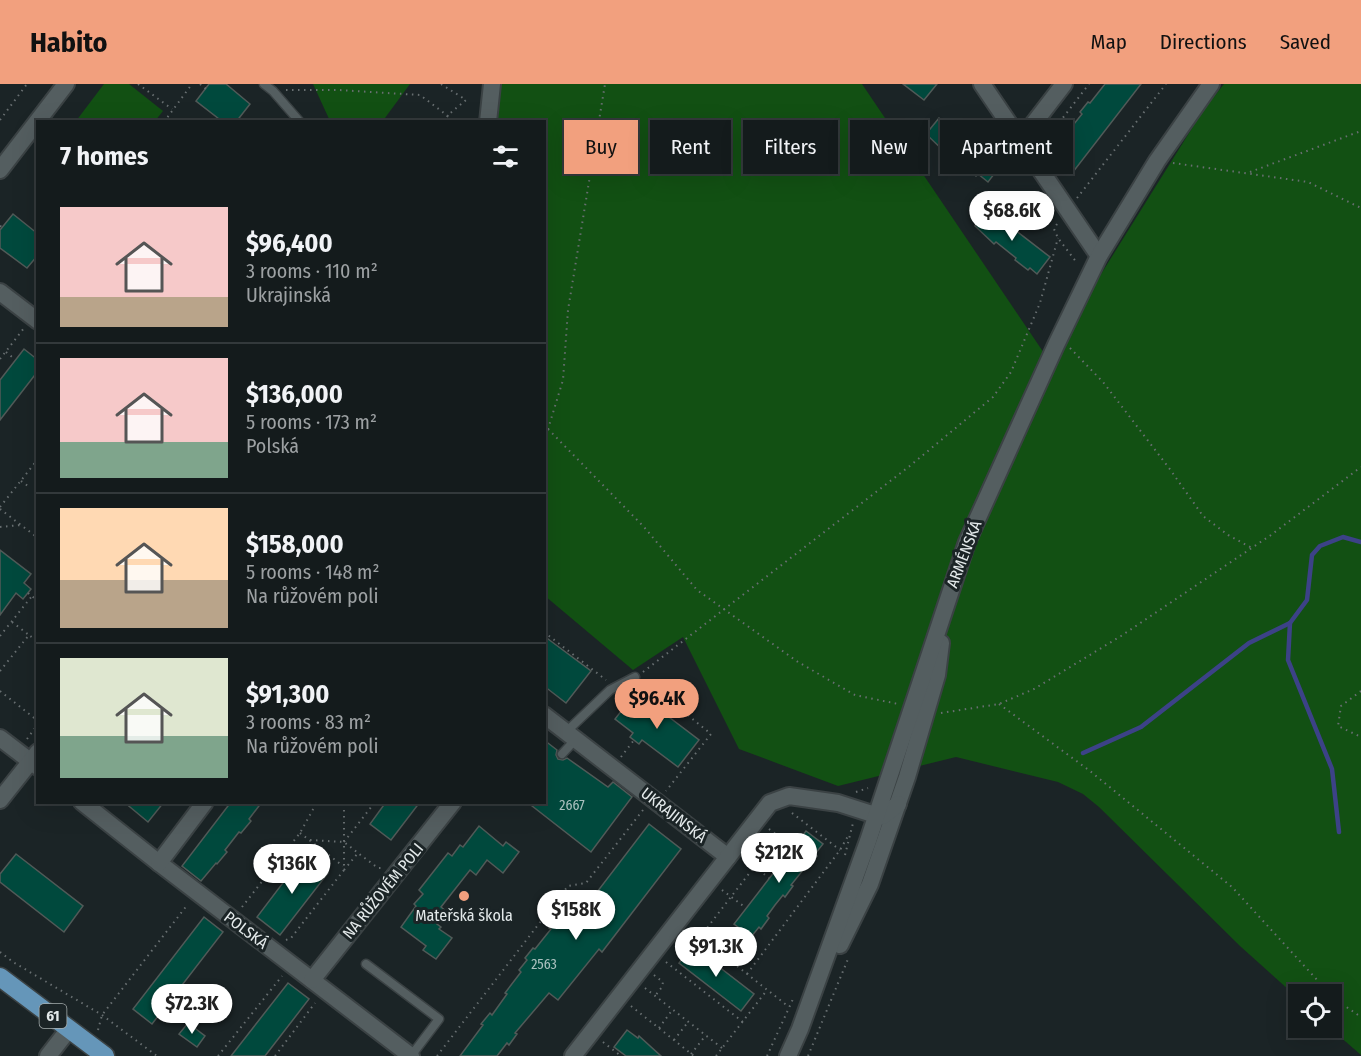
<!DOCTYPE html>
<meta charset="utf-8">
<style>
:root{--surface:#141b1c;--page:#212829;--text:#f1f3f6;--muted:#9da1a3;--line:#33393b;--accent:#f2a07e}
body{margin:0;font-family:"Fira Sans Condensed",sans-serif;background:var(--page);color:var(--text);height:100vh;display:flex;flex-direction:column;font-size:22px;white-space:nowrap}
*{box-sizing:border-box;margin:0}
p{font-size:20px;color:var(--muted)}
.icon{flex:none;width:33px;height:33px;fill:none;stroke:currentColor;stroke-width:2;stroke-linecap:round;stroke-linejoin:round}
.map{position:relative;flex:1;overflow:hidden}
.sheet{position:absolute;left:36px;top:36px;width:510px;height:684px;display:flex;flex-direction:column;background:var(--surface);border-radius:0px;box-shadow:0 6px 24px #0002,0 0 0 2px var(--line)}
.sheet>*{flex:none}
.hud{position:absolute;left:564px;top:36px;width:570px;height:54px;display:flex;gap:12px}
.fabs{position:absolute;left:1288px;top:900px;display:grid;gap:12px}
.fabs a{display:grid;place-items:center;width:54px;height:54px;border-radius:0px;background:var(--surface);box-shadow:0 6px 24px #0002,0 0 0 2px var(--line);font-size:30px}
.price{position:absolute;translate:-50% -51px;padding:0 14px;border-radius:21px;background:#fff;color:#222;font-size:20px;line-height:39px;filter:drop-shadow(0 2px 3px #0008)}
.price::after{content:'';position:absolute;left:50%;top:36px;width:18px;height:14px;margin-left:-9px;background:inherit;clip-path:polygon(0 0,100% 0,50% 100%)}
.price.active{background:var(--accent);color:#111}
ul{padding:0;list-style:none}
li{display:flex;align-items:center;gap:18px;height:150px;padding:0 24px}
li+li{border-top:2px solid var(--line)}
li span{display:grid;place-items:center;flex:none;width:168px;height:120px;border-radius:0px;color:#555}
li>.icon{margin-inline-start:auto}
span .icon{width:72px;height:72px;fill:#fffc;stroke-width:1}
li b{font-size:26px}
h2{display:flex;justify-content:space-between;align-items:center;height:72px;padding:0 24px;font-size:26px}
.chip{padding:0 21px;border-radius:0px;background:var(--surface);box-shadow:0 6px 24px #0002,0 0 0 2px var(--line);font-size:21px;line-height:54px}
.chip.active{background:var(--accent);color:#111}
header{display:flex;align-items:center;gap:36px;box-sizing:border-box;height:84px;padding:0 30px;background:var(--accent);color:#111}
header strong{font-size:28px}
nav{display:flex;gap:33px;margin-inline-start:auto;font-size:21px}
.map>svg:first-child{display:block}
.green{fill:#125013}
.lines{fill:none;stroke-linecap:round;stroke-linejoin:round}
.stream{stroke:#3c4287;stroke-width:4.5}
.building{fill:#00493d;stroke:#515a58;stroke-width:1.5}
.lane-casing{stroke:#3b4244;stroke-width:11}
.street-casing{stroke:#3b4244;stroke-width:20}
.primary-casing{stroke:#3b4244;stroke-width:21}
.path{stroke:#686f71;stroke-width:2;stroke-dasharray:1.5 4.5;stroke-linecap:butt}
.lane{stroke:#545e60;stroke-width:8}
.street{stroke:#545e60;stroke-width:16}
.primary{stroke:#6596b9;stroke-width:18}
.poi-dot{fill:#f2a07e;stroke:#1b2426;stroke-width:2}
.labels{text-anchor:middle;dominant-baseline:central;stroke-width:6;stroke-linejoin:round;paint-order:stroke}
.number-label{font-size:14px;fill:#aac1bf}
.shield{fill:#1b2426;stroke:#a7aeaf;stroke-width:1.5}
.shield-label{font-size:15px;font-weight:bold;fill:#e3e9ea}
.street-label{font-size:16px;fill:#e3e9ea;stroke:#1b2426}
.poi-label{font-size:16px;fill:#e3e9ea;stroke:#1b2426}
</style>
<header>
<strong>Habito</strong>
<nav><a>Map</a><a>Directions</a><a>Saved</a></nav>
</header>
<div class="map">
<svg width="1361" height="972" viewBox="0 0 1361 972">
<rect width="100%" height="100%" fill="#1b2426"/>
<g class="green">
<path d="M104,0H129L163,27L155,37H76Z"/>
<path d="M313,0H410L382,38L330,37Z"/>
<path d="M497,0H862L1048,275L1204,25L1224,0H1361V971L1330,944H1332V910H1299V915L1240,862L1099,723L1083,710L1058,698L956,673L838,702L739,665L683,553L633,586L545,512L544,38H493Z"/>
</g>
<g class="lines">
<g class="stream">
<path d="M1290,539L1288,576L1332,685L1339,748"/>
<path d="M1083,669L1141,643L1249,559L1290,539L1307,516L1312,471L1320,462L1343,453L1361,458"/>
</g>
</g>
<g class="building">
<path d="M209,0H226L250,20L236,38H223L196,17Z"/>
<path d="M903,0H937L924,16Z"/>
<path d="M1105,0H1141L1073,88L1050,71L1064,48L1066,50L1082,30L1080,28L1088,18L1090,19Z"/>
<path d="M939,34L1001,81L988,98L978,90L976,92L966,84L967,82L947,67L945,68L926,50Z"/>
<path d="M988,125L1050,173L1037,190L1030,184L1028,186L1015,176L1016,174L996,158L994,160L975,142Z"/>
<path d="M13,130L38,150V171L27,184L0,164V146Z"/>
<path d="M24,265L38,276V287L0,336V296Z"/>
<path d="M0,466L31,490L24,499L31,505L23,515L16,509L0,531Z"/>
<path d="M544,552L591,587L566,619L544,602Z"/>
<path d="M636,608L699,656L678,683L642,656L639,660L630,653L633,649L615,635Z"/>
<path d="M544,656L557,666L556,671L558,675L563,676L567,674L608,703L613,698L632,713L591,768L527,718H544Z"/>
<path d="M124,718H164L148,738Z"/>
<path d="M231,718H262L249,735L251,737L241,749L239,748L225,766L227,768L217,780L216,779L201,797L182,782Z"/>
<path d="M386,718H420L391,756L370,740Z"/>
<path d="M649,740L681,765L602,868L599,865L558,916L549,909L515,949L517,950L509,961L507,959L497,972H460L483,941L481,940L490,929L492,931L507,910L505,909L521,888L519,886L527,876L525,874L533,864L535,865L551,845L549,844L557,833L559,835L567,824L578,833Z"/>
<path d="M479,742L503,762L506,758L519,768L503,789L487,776L476,791L470,786L441,823L447,828L437,840L441,843L439,845L452,854L436,875L423,866L426,862L401,843L416,822L414,820L423,810L419,806L448,769L452,772L460,761L463,763Z"/>
<path d="M806,747L823,760L815,770L817,772L809,783L807,781L791,801L793,802L785,813L783,811L775,821L767,832L769,834L761,845L759,843L751,853L734,840Z"/>
<path d="M16,770L83,822L64,848L0,798V790Z"/>
<path d="M304,771L328,789L280,851L257,833Z"/>
<path d="M204,833L223,848L152,940L133,925Z"/>
<path d="M692,862L754,910L741,927L679,879Z"/>
<path d="M288,899L309,915L265,972H231Z"/>
<path d="M188,939L205,952L197,963L179,950Z"/>
<path d="M627,946L638,954L639,952L661,972H626L614,963Z"/>
</g>
<g class="lines">
<defs>
<g id="lane">
<path d="M264,0L273,7L300,38"/>
<path d="M566,648L610,606L635,593"/>
<path d="M562,670L576,655"/>
<path d="M366,880L439,935L411,972"/>
</g>
<g id="street">
<path d="M982,0L1099,172"/>
<path d="M488,38L492,0"/>
<path d="M1021,56L1064,0"/>
<path d="M0,86L66,0"/>
<path d="M0,208L38,237"/>
<path d="M544,631L728,773"/>
<path d="M0,654L38,683"/>
<path d="M0,716L38,668"/>
<path d="M82,718L159,779L411,972"/>
<path d="M159,779L205,718"/>
<path d="M840,861L870,800L907,693L937,591L941,559"/>
<path d="M312,896L453,718"/>
<path d="M48,972L69,945"/>
<path d="M573,972L770,719L789,712L838,719L869,729L883,732L898,720"/>
<path d="M788,972L800,945L868,757L967,458L1056,261L1099,172L1157,77L1211,0"/>
</g>
<path id="primary" d="M0,893L105,972"/>
</defs>
<use href="#lane" class="lane-casing"/>
<use href="#street" class="street-casing"/>
<use href="#primary" class="primary-casing"/>
<g class="path">
<path d="M138,0L172,25"/>
<path d="M200,0L206,5"/>
<path d="M441,0L466,16L448,31L445,38"/>
<path d="M286,6H338L420,11L456,38"/>
<path d="M0,36L27,0"/>
<path d="M164,38L192,0"/>
<path d="M1041,62L1089,0"/>
<path d="M1173,79L1308,98L1361,124"/>
<path d="M1250,88L1361,47"/>
<path d="M1077,114L1166,0"/>
<path d="M1057,140L1054,145L1058,154L1077,179"/>
<path d="M0,142L2,143"/>
<path d="M1070,264L1103,298L1169,384L1203,432L1228,451L1252,464"/>
<path d="M6,268L12,273"/>
<path d="M0,275L24,244"/>
<path d="M548,345L644,443L697,506L798,578L855,611L898,620"/>
<path d="M544,350L548,345L563,296L568,226L605,0"/>
<path d="M21,397L28,402"/>
<path d="M0,423L38,375"/>
<path d="M0,425L38,454"/>
<path d="M0,443L21,441"/>
<path d="M28,509L38,517"/>
<path d="M12,538L29,551"/>
<path d="M544,548L606,596"/>
<path d="M0,552L32,512"/>
<path d="M0,587L29,551L38,558"/>
<path d="M643,588L911,381L993,313L1011,288L1040,219L1058,154"/>
<path d="M646,597L711,650L666,707"/>
<path d="M0,607L38,637"/>
<path d="M1361,607L1341,622L1338,642L1361,653"/>
<path d="M999,620L1090,687L1232,803L1330,910"/>
<path d="M941,629L999,620L1034,605L1121,552L1271,451L1361,383"/>
<path d="M27,655L38,640"/>
<path d="M621,673L634,656"/>
<path d="M856,708L868,704"/>
<path d="M792,729L840,766"/>
<path d="M769,745L793,763"/>
<path d="M300,749L343,782"/>
<path d="M310,756L344,758L358,769"/>
<path d="M344,758L375,718"/>
<path d="M845,771L853,739"/>
<path d="M745,775L769,794"/>
<path d="M344,786L358,769L378,784H382"/>
<path d="M722,806L746,824"/>
<path d="M242,823L300,749L317,718"/>
<path d="M690,845L789,923"/>
<path d="M700,853L778,752"/>
<path d="M286,856L291,854L344,786V718"/>
<path d="M0,868L13,878L102,931L157,972"/>
<path d="M666,878L743,938"/>
<path d="M747,890L840,766L848,752"/>
<path d="M654,891L663,898L662,903L655,912"/>
<path d="M645,904L722,964"/>
<path d="M1332,913L1361,933"/>
<path d="M631,922L694,972"/>
<path d="M659,944L673,925"/>
<path d="M98,946L102,931L188,820"/>
<path d="M674,956L688,938"/>
<path d="M603,958L621,972"/>
<path d="M691,970L706,951"/>
<path d="M218,972L282,892"/>
<path d="M275,972L315,919"/>
<path d="M437,972L568,802L586,799L643,726"/>
<path d="M716,972L767,906"/>
<path d="M767,972L793,915"/>
<path d="M808,972L848,875"/>
</g>
<use href="#lane" class="lane"/>
<use href="#street" class="street"/>
<use href="#primary" class="primary"/>
</g>
<circle class="poi-dot" cx="464" cy="812" r="6"/>
<g class="labels">
<g class="number-label">
<text x="572" y="721">2667</text>
<text x="544" y="880">2563</text>
</g>
<rect class="shield" x="39.5" y="920" width="27" height="24" rx="4.5"/>
<g class="shield-label">
<text x="53" y="932">61</text>
</g>
<g class="street-label">
<text transform="translate(964 470) rotate(-69)">ARMÉNSKÁ</text>
<text transform="translate(674 731) rotate(38)">UKRAJINSKÁ</text>
<text transform="translate(383 807) rotate(-51)">NA RŮŽOVÉM POLI</text>
<text transform="translate(246 846) rotate(37)">POLSKÁ</text>
</g>
<g class="poi-label">
<text x="464" y="831">Mateřská škola</text>
</g>
</g>
</svg>
<div class="fabs">
<a><svg class="icon" aria-label="locate" viewBox="0 0 24 24"><circle cx="12" cy="12" r="6"/><path d="M12 2v4M12 18v4M2 12h4M18 12h4"/></svg></a>
</div>
<b class="price" style="left:1012px;top:158px">$68.6K</b>
<b class="price active" style="left:657px;top:646px">$96.4K</b>
<b class="price" style="left:779px;top:800px">$212K</b>
<b class="price" style="left:292px;top:811px">$136K</b>
<b class="price" style="left:576px;top:857px">$158K</b>
<b class="price" style="left:716px;top:894px">$91.3K</b>
<b class="price" style="left:192px;top:951px">$72.3K</b>
<div class="hud">
<a class="chip active">Buy</a>
<a class="chip">Rent</a>
<a class="chip">Filters</a>
<a class="chip">New</a>
<a class="chip">Apartment</a>
</div>
<section class="sheet">
<h2>7 homes<svg class="icon" aria-label="filters" viewBox="0 0 24 24"><path d="M4 7h16M4 17h16"/><circle cx="9" cy="7" r="2"/><circle cx="15" cy="17" r="2"/></svg></h2>
<ul>
<li><span style="background:linear-gradient(#f6c9c9 75%,#b9a48a 0)"><svg class="icon" aria-label="home" viewBox="0 0 24 24"><path d="M3 11l9-7 9 7M6 9v11h12V9"/></svg></span><div><b>$96,400</b><p>3 rooms · 110 m²</p><p>Ukrajinská</p></div></li>
<li><span style="background:linear-gradient(#f6c9c9 70%,#7fa58c 0)"><svg class="icon" aria-label="home" viewBox="0 0 24 24"><path d="M3 11l9-7 9 7M6 9v11h12V9"/></svg></span><div><b>$136,000</b><p>5 rooms · 173 m²</p><p>Polská</p></div></li>
<li><span style="background:linear-gradient(#ffd9b3 60%,#b9a48a 0)"><svg class="icon" aria-label="home" viewBox="0 0 24 24"><path d="M3 11l9-7 9 7M6 9v11h12V9"/></svg></span><div><b>$158,000</b><p>5 rooms · 148 m²</p><p>Na růžovém poli</p></div></li>
<li><span style="background:linear-gradient(#dfe7d0 65%,#7fa58c 0)"><svg class="icon" aria-label="home" viewBox="0 0 24 24"><path d="M3 11l9-7 9 7M6 9v11h12V9"/></svg></span><div><b>$91,300</b><p>3 rooms · 83 m²</p><p>Na růžovém poli</p></div></li>
</ul>
</section>
</div>
